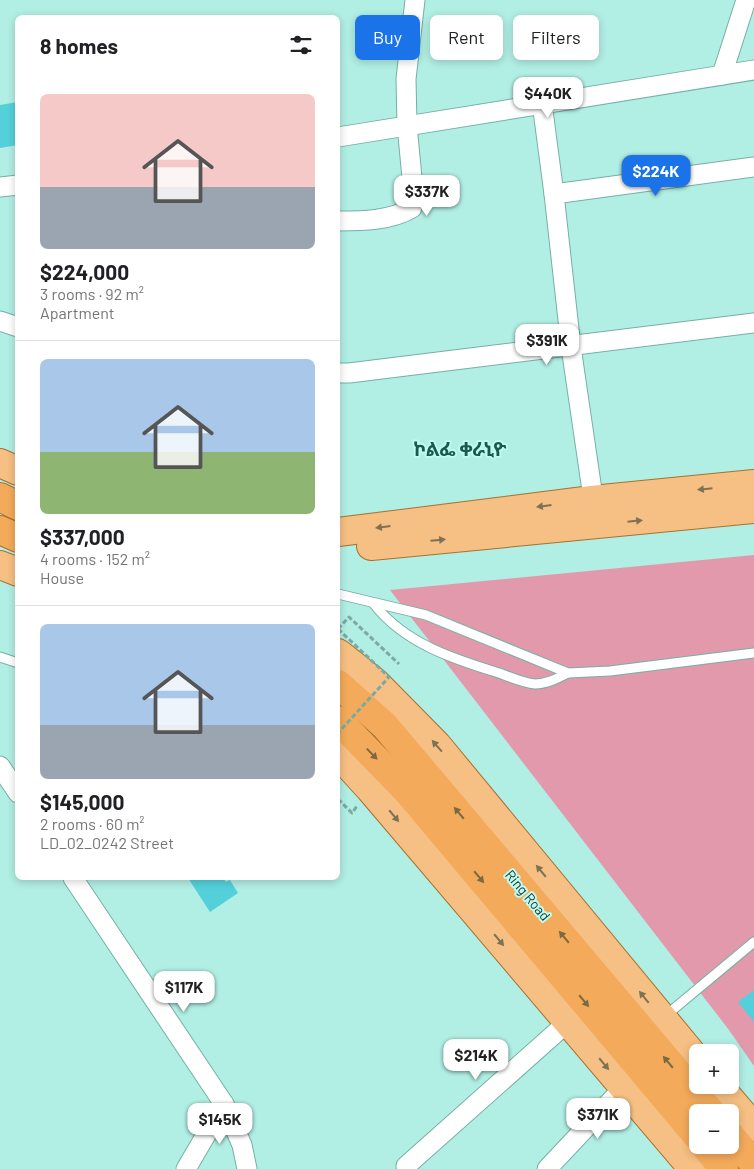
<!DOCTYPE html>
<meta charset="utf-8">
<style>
:root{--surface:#fff;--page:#f6f6f6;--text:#202124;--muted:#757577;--line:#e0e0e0;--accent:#1a73e8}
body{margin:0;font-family:Barlow,"Noto Sans Ethiopic",sans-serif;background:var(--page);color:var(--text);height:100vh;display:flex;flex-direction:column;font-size:19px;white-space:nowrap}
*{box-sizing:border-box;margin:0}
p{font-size:16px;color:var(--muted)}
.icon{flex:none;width:28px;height:28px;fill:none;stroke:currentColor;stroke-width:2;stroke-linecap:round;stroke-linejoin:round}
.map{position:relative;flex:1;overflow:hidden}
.side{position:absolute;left:15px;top:15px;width:325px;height:865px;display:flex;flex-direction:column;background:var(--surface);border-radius:8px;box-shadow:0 2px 8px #0003}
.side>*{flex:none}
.guide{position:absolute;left:355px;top:15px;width:324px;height:45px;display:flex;gap:10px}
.buttons{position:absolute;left:689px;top:1044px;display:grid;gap:10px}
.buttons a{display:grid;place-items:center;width:50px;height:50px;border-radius:8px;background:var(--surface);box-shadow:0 2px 8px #0003;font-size:25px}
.price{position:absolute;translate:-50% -42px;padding:0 11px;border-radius:10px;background:#fff;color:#222;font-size:16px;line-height:32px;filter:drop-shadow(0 1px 2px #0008)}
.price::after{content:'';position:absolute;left:50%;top:30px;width:15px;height:11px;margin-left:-8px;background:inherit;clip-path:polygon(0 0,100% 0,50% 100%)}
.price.selected{background:var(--accent);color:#fff}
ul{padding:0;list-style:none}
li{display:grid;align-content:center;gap:10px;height:265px;padding:0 25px}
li+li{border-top:1px solid var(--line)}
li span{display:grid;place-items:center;height:155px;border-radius:8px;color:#555}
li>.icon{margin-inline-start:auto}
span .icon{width:90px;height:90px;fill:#fffc;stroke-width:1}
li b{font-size:21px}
h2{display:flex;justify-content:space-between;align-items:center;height:60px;padding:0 25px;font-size:21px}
.chip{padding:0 18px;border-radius:8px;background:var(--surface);box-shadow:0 2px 8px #0003;font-size:18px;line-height:45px}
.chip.selected{background:var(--accent);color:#fff}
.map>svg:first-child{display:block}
.green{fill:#e299ac}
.building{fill:#54d0da}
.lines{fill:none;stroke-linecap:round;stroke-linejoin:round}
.service-casing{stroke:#75b0a6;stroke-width:11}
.minor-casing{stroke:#75b0a6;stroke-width:21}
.primary-casing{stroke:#a57230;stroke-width:30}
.trunk-casing{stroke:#a57230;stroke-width:30}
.path{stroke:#7aaaa1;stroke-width:3;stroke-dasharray:5 2.5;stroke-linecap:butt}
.service{stroke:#fff;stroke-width:9}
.minor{stroke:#fff;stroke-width:19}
.primary{stroke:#f6bf83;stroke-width:28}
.trunk{stroke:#f3aa5a;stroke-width:28}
.path-bridge{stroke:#7aaaa1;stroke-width:3;stroke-dasharray:5 2.5;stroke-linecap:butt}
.oneway{fill:#7e7255}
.oneway2{fill:#7c6942}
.labels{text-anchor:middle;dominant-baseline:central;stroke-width:4;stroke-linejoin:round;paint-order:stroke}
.street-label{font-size:14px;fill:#1b332f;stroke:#befbf0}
.district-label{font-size:19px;font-weight:bold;fill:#1a5850;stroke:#befbf0}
</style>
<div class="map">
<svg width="754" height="1169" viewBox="0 0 754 1169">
<rect width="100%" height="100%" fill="#b1eee3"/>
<path class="green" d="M754,555V1066L729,1030L390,590Z"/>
<g class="building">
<path d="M18,102V145L0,148V105Z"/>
<path d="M188,878H223L226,882L230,880L238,893L210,912Z"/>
<path d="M754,990V1022L738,1002Z"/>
</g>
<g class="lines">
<defs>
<g id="service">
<path d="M338,594L426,615L568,673L610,671L754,653"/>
<path d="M374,604C404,643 453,659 499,673C510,677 523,683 535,684C547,684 558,678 568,673"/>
<path d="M0,657L18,663"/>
<path d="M664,1017L754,942"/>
</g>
<g id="minor">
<path d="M722,75L746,0"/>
<path d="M542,103L554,194L571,347L595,511"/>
<path d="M338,137L754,70"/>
<path d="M0,187L18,185"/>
<path d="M554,194L754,167"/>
<path d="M338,221C362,221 390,221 412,208L414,199L407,125L406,79L415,0"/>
<path d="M0,321L18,327"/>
<path d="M338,373H349L754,323"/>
<path d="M0,766L18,793"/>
<path d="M73,878L224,1104L242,1145L247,1169"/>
<path d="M406,1166L568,1022"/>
<path d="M186,1169L224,1104"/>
<path d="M547,1169L624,1087"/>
</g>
<g id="primary">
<path d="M0,463L18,471"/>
<path d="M338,532L592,500L754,484"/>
<path d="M371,546L754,509"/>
<path d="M0,565L18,572"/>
<path d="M338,653L376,683L437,745L698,1061"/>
<path d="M338,754L370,789L693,1169"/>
<path d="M718,1085L754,1127"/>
</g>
<g id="trunk">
<path d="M0,497L18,506"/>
<path d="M0,530L18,538"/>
<path d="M338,684L385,726L711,1112"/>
<path d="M338,720L408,792L698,1137"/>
<path d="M730,1135L754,1164"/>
<path d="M704,1145L724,1169"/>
</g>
</defs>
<use href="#service" class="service-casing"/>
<use href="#minor" class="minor-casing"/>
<use href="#primary" class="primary-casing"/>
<use href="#trunk" class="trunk-casing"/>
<g class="path">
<path d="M338,629L349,617L399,664"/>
<path d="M338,799L352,813L357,806"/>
</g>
<use href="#service" class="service"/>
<use href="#minor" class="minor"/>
<use href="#primary" class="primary"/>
<use href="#trunk" class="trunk"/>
<path class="path-bridge" d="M338,629L389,677L338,733"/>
</g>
<defs><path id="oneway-solid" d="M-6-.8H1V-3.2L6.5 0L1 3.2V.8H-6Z" transform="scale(1.25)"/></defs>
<g class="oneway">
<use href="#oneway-solid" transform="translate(705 489) rotate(174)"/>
<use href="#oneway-solid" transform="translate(544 506) rotate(173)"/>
<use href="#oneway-solid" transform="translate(635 521) rotate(-6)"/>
<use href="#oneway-solid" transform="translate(383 527) rotate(173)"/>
<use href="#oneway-solid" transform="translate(438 540) rotate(-5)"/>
<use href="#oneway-solid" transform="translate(437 746) rotate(-131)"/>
<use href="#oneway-solid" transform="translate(394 816) rotate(50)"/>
<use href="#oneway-solid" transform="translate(541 871) rotate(-130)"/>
<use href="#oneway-solid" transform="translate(499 940) rotate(50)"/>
<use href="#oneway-solid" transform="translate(644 997) rotate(-129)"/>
<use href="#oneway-solid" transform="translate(604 1064) rotate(50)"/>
</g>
<g class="oneway2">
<use href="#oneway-solid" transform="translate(372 754) rotate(46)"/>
<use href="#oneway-solid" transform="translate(459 813) rotate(-130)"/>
<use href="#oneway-solid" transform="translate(479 877) rotate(50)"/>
<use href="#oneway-solid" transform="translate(564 937) rotate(-130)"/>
<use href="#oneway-solid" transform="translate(584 1001) rotate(50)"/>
<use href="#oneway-solid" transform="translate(668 1062) rotate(-130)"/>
</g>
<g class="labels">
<g class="street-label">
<text transform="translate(528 895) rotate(50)">Ring Road</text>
</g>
<g class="district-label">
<text x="460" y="448">ኮልፌ ቀራኒዮ</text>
</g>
</g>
</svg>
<div class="buttons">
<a>+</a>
<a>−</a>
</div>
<b class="price" style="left:548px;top:119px">$440K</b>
<b class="price selected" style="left:656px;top:197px">$224K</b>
<b class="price" style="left:427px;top:217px">$337K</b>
<b class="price" style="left:547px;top:366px">$391K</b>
<b class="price" style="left:184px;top:1013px">$117K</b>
<b class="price" style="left:476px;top:1081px">$214K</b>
<b class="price" style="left:598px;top:1140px">$371K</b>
<b class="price" style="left:220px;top:1145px">$145K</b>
<div class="guide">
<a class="chip selected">Buy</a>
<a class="chip">Rent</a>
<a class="chip">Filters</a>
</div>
<section class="side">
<h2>8 homes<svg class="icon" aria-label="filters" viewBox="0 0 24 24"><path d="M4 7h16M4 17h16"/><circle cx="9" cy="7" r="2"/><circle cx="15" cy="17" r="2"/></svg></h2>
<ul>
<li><span style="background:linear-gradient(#f6c9c9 60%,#9aa5b1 0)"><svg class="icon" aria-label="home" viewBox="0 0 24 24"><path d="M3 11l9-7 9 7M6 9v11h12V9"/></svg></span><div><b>$224,000</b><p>3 rooms · 92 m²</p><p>Apartment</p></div></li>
<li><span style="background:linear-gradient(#a9c7e8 60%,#8fb573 0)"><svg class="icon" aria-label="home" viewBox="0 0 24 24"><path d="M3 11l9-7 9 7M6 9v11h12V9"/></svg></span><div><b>$337,000</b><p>4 rooms · 152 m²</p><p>House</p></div></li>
<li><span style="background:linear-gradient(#a9c7e8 65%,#9aa5b1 0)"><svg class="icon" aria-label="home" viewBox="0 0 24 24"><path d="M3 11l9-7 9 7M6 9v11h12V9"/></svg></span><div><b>$145,000</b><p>2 rooms · 60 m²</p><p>LD_02_0242 Street</p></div></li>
</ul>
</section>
</div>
